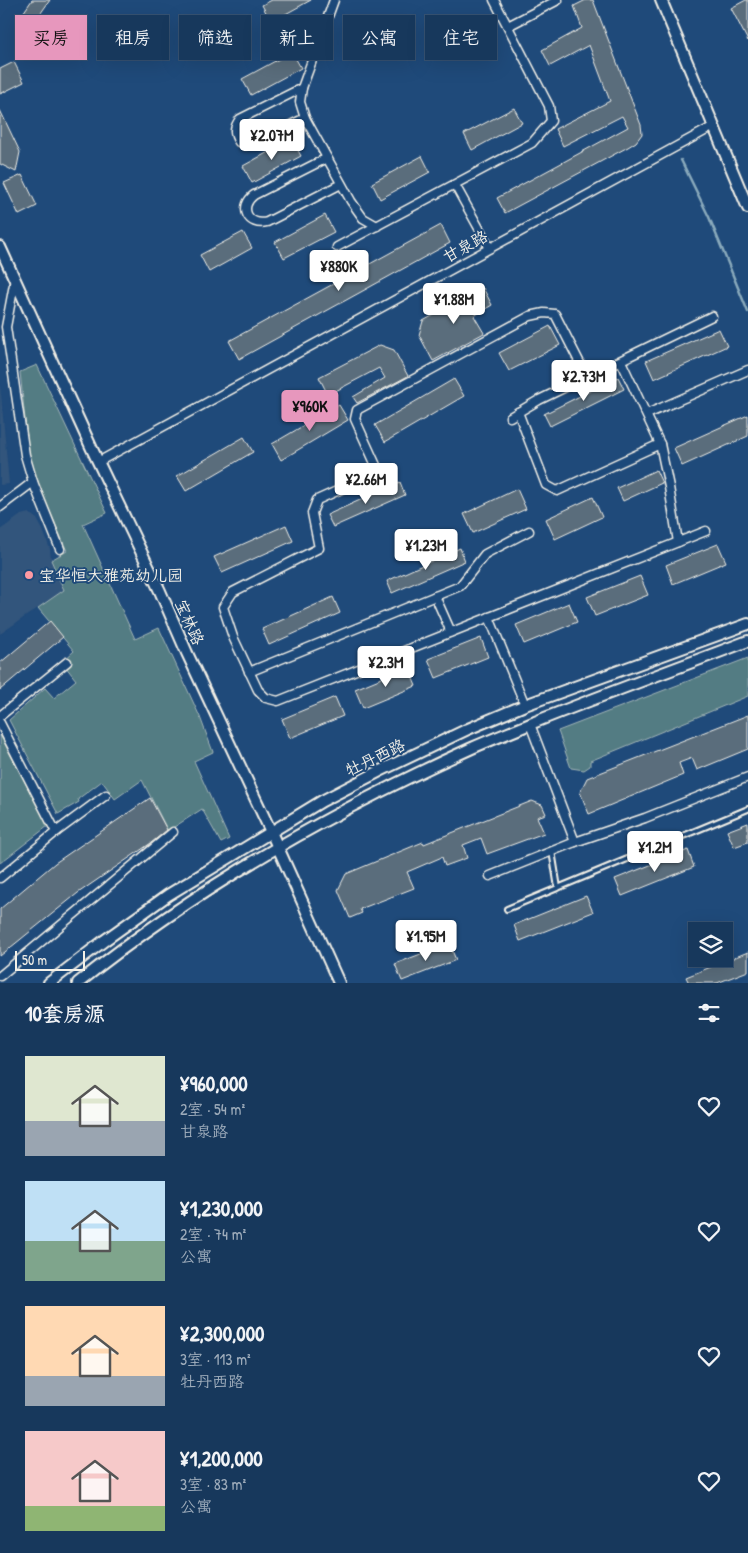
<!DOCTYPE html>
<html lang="zh">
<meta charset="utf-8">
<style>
:root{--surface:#17385c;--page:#203f62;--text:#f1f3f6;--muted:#9eacbb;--line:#365272;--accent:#e797bd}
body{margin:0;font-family:"Patrick Hand","LXGW WenKai TC",sans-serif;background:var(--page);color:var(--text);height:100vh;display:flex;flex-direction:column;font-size:19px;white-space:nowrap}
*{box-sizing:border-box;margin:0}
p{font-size:16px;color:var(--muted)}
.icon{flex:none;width:28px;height:28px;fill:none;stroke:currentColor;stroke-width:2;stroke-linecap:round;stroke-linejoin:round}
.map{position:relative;height:983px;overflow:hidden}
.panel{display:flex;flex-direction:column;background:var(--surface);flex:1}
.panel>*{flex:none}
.guide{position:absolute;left:15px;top:15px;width:719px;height:45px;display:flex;gap:10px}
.fabs{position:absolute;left:688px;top:922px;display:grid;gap:10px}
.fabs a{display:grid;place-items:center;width:45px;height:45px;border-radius:0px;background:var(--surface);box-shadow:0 5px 20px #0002,0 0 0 1px var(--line);font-size:25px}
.scale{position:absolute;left:15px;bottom:12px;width:70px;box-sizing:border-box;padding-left:5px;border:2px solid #f4f1e8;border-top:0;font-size:14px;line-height:18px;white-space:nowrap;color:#f4f1e8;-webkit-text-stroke:4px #1f4a7a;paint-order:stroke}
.price{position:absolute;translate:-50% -42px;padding:0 11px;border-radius:5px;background:#fff;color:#222;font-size:16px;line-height:32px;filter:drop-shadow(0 1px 2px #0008)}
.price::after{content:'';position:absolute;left:50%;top:30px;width:15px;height:11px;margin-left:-8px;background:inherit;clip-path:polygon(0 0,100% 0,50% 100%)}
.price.selected{background:var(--accent);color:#111}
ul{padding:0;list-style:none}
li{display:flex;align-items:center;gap:15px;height:125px;padding:0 25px}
li span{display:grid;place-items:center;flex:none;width:140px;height:100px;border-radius:0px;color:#555}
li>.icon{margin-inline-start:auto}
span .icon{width:60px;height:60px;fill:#fffc;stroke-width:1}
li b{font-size:21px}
h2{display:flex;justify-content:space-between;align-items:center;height:60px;padding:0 25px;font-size:21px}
.pill{padding:0 18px;border-radius:0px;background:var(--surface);box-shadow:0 5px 20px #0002,0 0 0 1px var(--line);font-size:18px;line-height:45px}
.pill.selected{background:var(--accent);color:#111}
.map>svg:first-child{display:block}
.built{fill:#31547b}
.green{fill:#537c83;stroke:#a4b6b6}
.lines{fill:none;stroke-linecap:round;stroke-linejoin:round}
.stream{stroke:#8aaabc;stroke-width:2.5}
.building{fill:#5a6d7c;stroke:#f4f1e8}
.service-casing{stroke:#f4f1e8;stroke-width:8}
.minor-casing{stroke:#f4f1e8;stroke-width:11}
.tertiary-casing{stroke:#f4f1e8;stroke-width:14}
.service{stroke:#1f4a7a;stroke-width:4}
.minor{stroke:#1f4a7a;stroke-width:8}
.tertiary{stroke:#1f4a7a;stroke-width:10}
.poi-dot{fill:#ff9aa2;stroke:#1f4a7a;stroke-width:2}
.labels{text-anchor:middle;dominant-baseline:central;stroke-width:4;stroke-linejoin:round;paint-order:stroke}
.street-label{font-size:16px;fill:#f4f1e8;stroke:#1f4a7a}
.poi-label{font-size:16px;fill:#f4f1e8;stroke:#1f4a7a;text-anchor:start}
</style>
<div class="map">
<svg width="748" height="983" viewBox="0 0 748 983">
<rect width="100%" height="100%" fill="#1f4a7a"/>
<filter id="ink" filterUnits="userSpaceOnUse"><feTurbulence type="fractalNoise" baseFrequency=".02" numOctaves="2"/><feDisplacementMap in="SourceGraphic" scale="10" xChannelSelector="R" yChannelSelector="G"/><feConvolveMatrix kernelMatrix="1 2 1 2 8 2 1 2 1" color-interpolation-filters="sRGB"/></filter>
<g filter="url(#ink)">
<g class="built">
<path d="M0,383L9,484L0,485Z"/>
<path d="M29,513L37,519L43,530L50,549L51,560L64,590L0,634V530L21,515Z"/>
</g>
<g class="green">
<path d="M37,365L107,513L83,524L135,639L159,628L200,717L213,752L194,761L229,839L221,843L202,809L168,831L142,780L115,799L102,781L78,799L79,802L58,814L9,720L45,688L54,698L76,680L62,662L74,651L38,608L64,590L51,560L67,551L33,472L28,447L20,372Z"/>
<path d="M748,658V696L590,761V766L584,770L571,768L558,731Z"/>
<path d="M0,735L48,826L0,863Z"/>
</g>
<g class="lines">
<path class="stream" d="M681,160L709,217L748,312"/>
</g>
<g class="building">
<path d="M32,0H50L31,27L19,19Z"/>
<path d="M272,0H311L271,22L262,5Z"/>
<path d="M586,0H593L641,125L642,134L636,142L628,147L505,213L497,198L628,127L622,116L563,146L555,129L610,101L589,45L550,66L542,50L582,28L574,6Z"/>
<path d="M746,0H748V41L731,8Z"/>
<path d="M292,52L301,68L251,95L242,79Z"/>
<path d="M14,62L24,82L0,94V69Z"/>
<path d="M514,108L522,123L472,150L464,134Z"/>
<path d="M0,110L20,152L16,172L0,164Z"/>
<path d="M292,139L301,156L252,183L243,166Z"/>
<path d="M422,156L430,172L380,199L372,183Z"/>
<path d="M22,175L37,206L19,215L4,183Z"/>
<path d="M325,215L334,232L284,258L275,242Z"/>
<path d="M441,225L450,243L239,359L229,341Z"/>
<path d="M243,232L252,248L209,272L200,255Z"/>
<path d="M483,288L492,305L474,316L484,333L433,361L419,335L423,321Z"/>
<path d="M550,326L560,345L509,371L499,353Z"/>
<path d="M719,329L727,346L654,379L646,361Z"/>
<path d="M380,345L394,350L408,376L357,403L353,397L385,378L379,368L328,395L319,377Z"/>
<path d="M618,377L624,389L550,426L544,414Z"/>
<path d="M454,379L464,396L385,442L375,425Z"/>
<path d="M339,405L348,420L281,460L272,444Z"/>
<path d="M748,415V436L682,466L674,448Z"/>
<path d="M244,437L253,452L186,491L177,476Z"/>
<path d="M656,470L662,483L623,501L617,488Z"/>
<path d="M400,482L405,495L333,527L327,515Z"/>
<path d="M517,489L526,509L473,533L464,514Z"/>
<path d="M593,497L602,517L555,539L546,519Z"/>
<path d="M286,525L293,541L222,573L214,557Z"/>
<path d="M718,544L726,562L673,584L666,565Z"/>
<path d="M460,548L465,561L392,593L387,581Z"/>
<path d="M640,576L648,595L595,616L587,597Z"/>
<path d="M333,597L340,613L269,645L262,629Z"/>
<path d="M569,603L577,622L524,644L516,625Z"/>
<path d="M50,621L63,637L0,690V663Z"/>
<path d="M481,638L488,657L436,678L428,659Z"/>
<path d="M408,667L416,686L363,708L355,689Z"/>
<path d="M335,697L343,716L290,738L282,719Z"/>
<path d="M748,715V749L697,770L692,758L679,763L683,775L589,814L580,792L587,778Z"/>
<path d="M150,798L167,830L151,843L78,893L0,956V909L55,863Z"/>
<path d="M532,801L542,805L546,814L537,817L544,833L487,854L481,838L463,845L467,858L445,866L442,857L407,872L414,888L360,909L362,913L350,918L338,890L346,874L423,842L424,844Z"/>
<path d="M748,823V842L734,847L727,831Z"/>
<path d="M688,850L694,867L622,896L615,879Z"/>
<path d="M586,896L593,912L520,941L514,925Z"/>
<path d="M449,943L456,960L402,981L395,964Z"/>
<path d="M748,952V971L717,983H689L686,977Z"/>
</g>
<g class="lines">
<defs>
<g id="service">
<path d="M552,851L558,888"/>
<path d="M507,909L748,809"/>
</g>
<g id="minor">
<path d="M334,0L302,88L300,102L305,118L351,201L363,218L377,226"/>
<path d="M508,26L558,0"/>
<path d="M302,88L240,119C234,127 233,133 239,142L246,145L254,143L305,118"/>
<path d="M327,158L254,195C238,207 248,227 267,222L341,184"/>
<path d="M455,185L490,248"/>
<path d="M337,247L532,143L551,121L549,106L494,0"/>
<path d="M15,279L6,327L25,455L33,482L60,549"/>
<path d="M621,361L660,444L669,487L678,542"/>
<path d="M587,377L555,314L544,313L530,316L357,410L355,419L379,472L317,500L312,513L319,548L233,592L223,607L233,637L258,690L266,698L278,701L706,531"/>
<path d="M518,412L546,485L557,491L660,444"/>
<path d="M647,414L748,370"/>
<path d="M510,417L539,400L712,316"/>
<path d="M98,462L714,126"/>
<path d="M0,507L33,482"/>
<path d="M435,596L451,632"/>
<path d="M489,617L525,705"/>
<path d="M249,672L460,586L485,554L529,531"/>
<path d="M0,716L67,662"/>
<path d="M0,723L56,832"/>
<path d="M530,724L575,842"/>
<path d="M490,876L575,842L645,818L748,777"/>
<path d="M0,878L56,832L106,795"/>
<path d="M0,976L173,832"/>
</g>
<g id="tertiary">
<path d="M661,0L748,208"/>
<path d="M0,247L92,449L160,591L187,653L271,832L339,983"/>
<path d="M49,983L105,940L168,895L322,801L380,771L468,729L525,705L748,624"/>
<path d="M78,983C198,887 332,811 472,748C492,739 514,731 535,722C605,694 677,668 748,641"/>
</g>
</defs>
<use href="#service" class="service-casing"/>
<use href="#minor" class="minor-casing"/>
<use href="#tertiary" class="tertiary-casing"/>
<use href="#service" class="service"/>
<use href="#minor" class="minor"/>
<use href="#tertiary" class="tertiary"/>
</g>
</g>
<circle class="poi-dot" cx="29" cy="575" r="5"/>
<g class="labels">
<g class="street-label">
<text transform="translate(465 246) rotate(-29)">甘泉路</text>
<text transform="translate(190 622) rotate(66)">宝林路</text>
<text transform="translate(375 757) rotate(-26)">牡丹西路</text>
</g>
<g class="poi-label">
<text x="39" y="575">宝华恒大雅苑幼儿园</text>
</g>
</g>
</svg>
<div class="fabs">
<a><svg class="icon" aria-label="layers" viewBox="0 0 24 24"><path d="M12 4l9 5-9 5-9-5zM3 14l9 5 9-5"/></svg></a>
</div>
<div class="scale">50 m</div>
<b class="price" style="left:272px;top:161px">¥2.07M</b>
<b class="price" style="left:339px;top:292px">¥880K</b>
<b class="price" style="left:454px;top:325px">¥1.88M</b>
<b class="price" style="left:584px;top:402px">¥2.73M</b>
<b class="price selected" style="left:310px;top:432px">¥960K</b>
<b class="price" style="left:366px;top:505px">¥2.66M</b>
<b class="price" style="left:426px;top:571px">¥1.23M</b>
<b class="price" style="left:386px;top:688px">¥2.3M</b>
<b class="price" style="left:655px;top:873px">¥1.2M</b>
<b class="price" style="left:426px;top:962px">¥1.95M</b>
<div class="guide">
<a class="pill selected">买房</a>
<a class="pill">租房</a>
<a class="pill">筛选</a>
<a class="pill">新上</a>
<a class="pill">公寓</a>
<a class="pill">住宅</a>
</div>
</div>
<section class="panel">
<h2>10套房源<svg class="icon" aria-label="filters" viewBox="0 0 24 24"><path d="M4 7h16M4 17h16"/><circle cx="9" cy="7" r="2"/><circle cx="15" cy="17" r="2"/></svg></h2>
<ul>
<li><span style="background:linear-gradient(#dfe7d0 65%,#9aa5b1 0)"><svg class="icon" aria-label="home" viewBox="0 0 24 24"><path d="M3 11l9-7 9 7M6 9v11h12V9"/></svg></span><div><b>¥960,000</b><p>2室 · 54 m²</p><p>甘泉路</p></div><svg class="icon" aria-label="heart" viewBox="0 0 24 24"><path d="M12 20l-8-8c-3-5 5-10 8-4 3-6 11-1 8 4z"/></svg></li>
<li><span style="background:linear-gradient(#bfe0f5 60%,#7fa58c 0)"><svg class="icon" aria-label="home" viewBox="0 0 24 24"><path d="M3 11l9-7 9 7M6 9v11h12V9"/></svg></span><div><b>¥1,230,000</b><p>2室 · 74 m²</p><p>公寓</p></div><svg class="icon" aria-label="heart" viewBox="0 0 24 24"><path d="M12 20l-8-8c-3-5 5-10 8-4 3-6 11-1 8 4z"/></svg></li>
<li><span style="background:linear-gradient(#ffd9b3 70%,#9aa5b1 0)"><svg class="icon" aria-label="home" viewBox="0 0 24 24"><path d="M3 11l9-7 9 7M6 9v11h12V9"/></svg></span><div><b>¥2,300,000</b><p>3室 · 113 m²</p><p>牡丹西路</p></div><svg class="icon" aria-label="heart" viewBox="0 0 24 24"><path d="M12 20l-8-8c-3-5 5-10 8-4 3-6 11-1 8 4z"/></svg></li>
<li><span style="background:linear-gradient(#f6c9c9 75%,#8fb573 0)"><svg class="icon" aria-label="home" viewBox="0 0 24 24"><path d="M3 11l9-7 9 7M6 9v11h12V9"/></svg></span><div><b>¥1,200,000</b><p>3室 · 83 m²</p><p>公寓</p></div><svg class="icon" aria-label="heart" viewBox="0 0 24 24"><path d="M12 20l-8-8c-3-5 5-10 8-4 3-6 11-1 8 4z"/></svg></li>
</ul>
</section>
